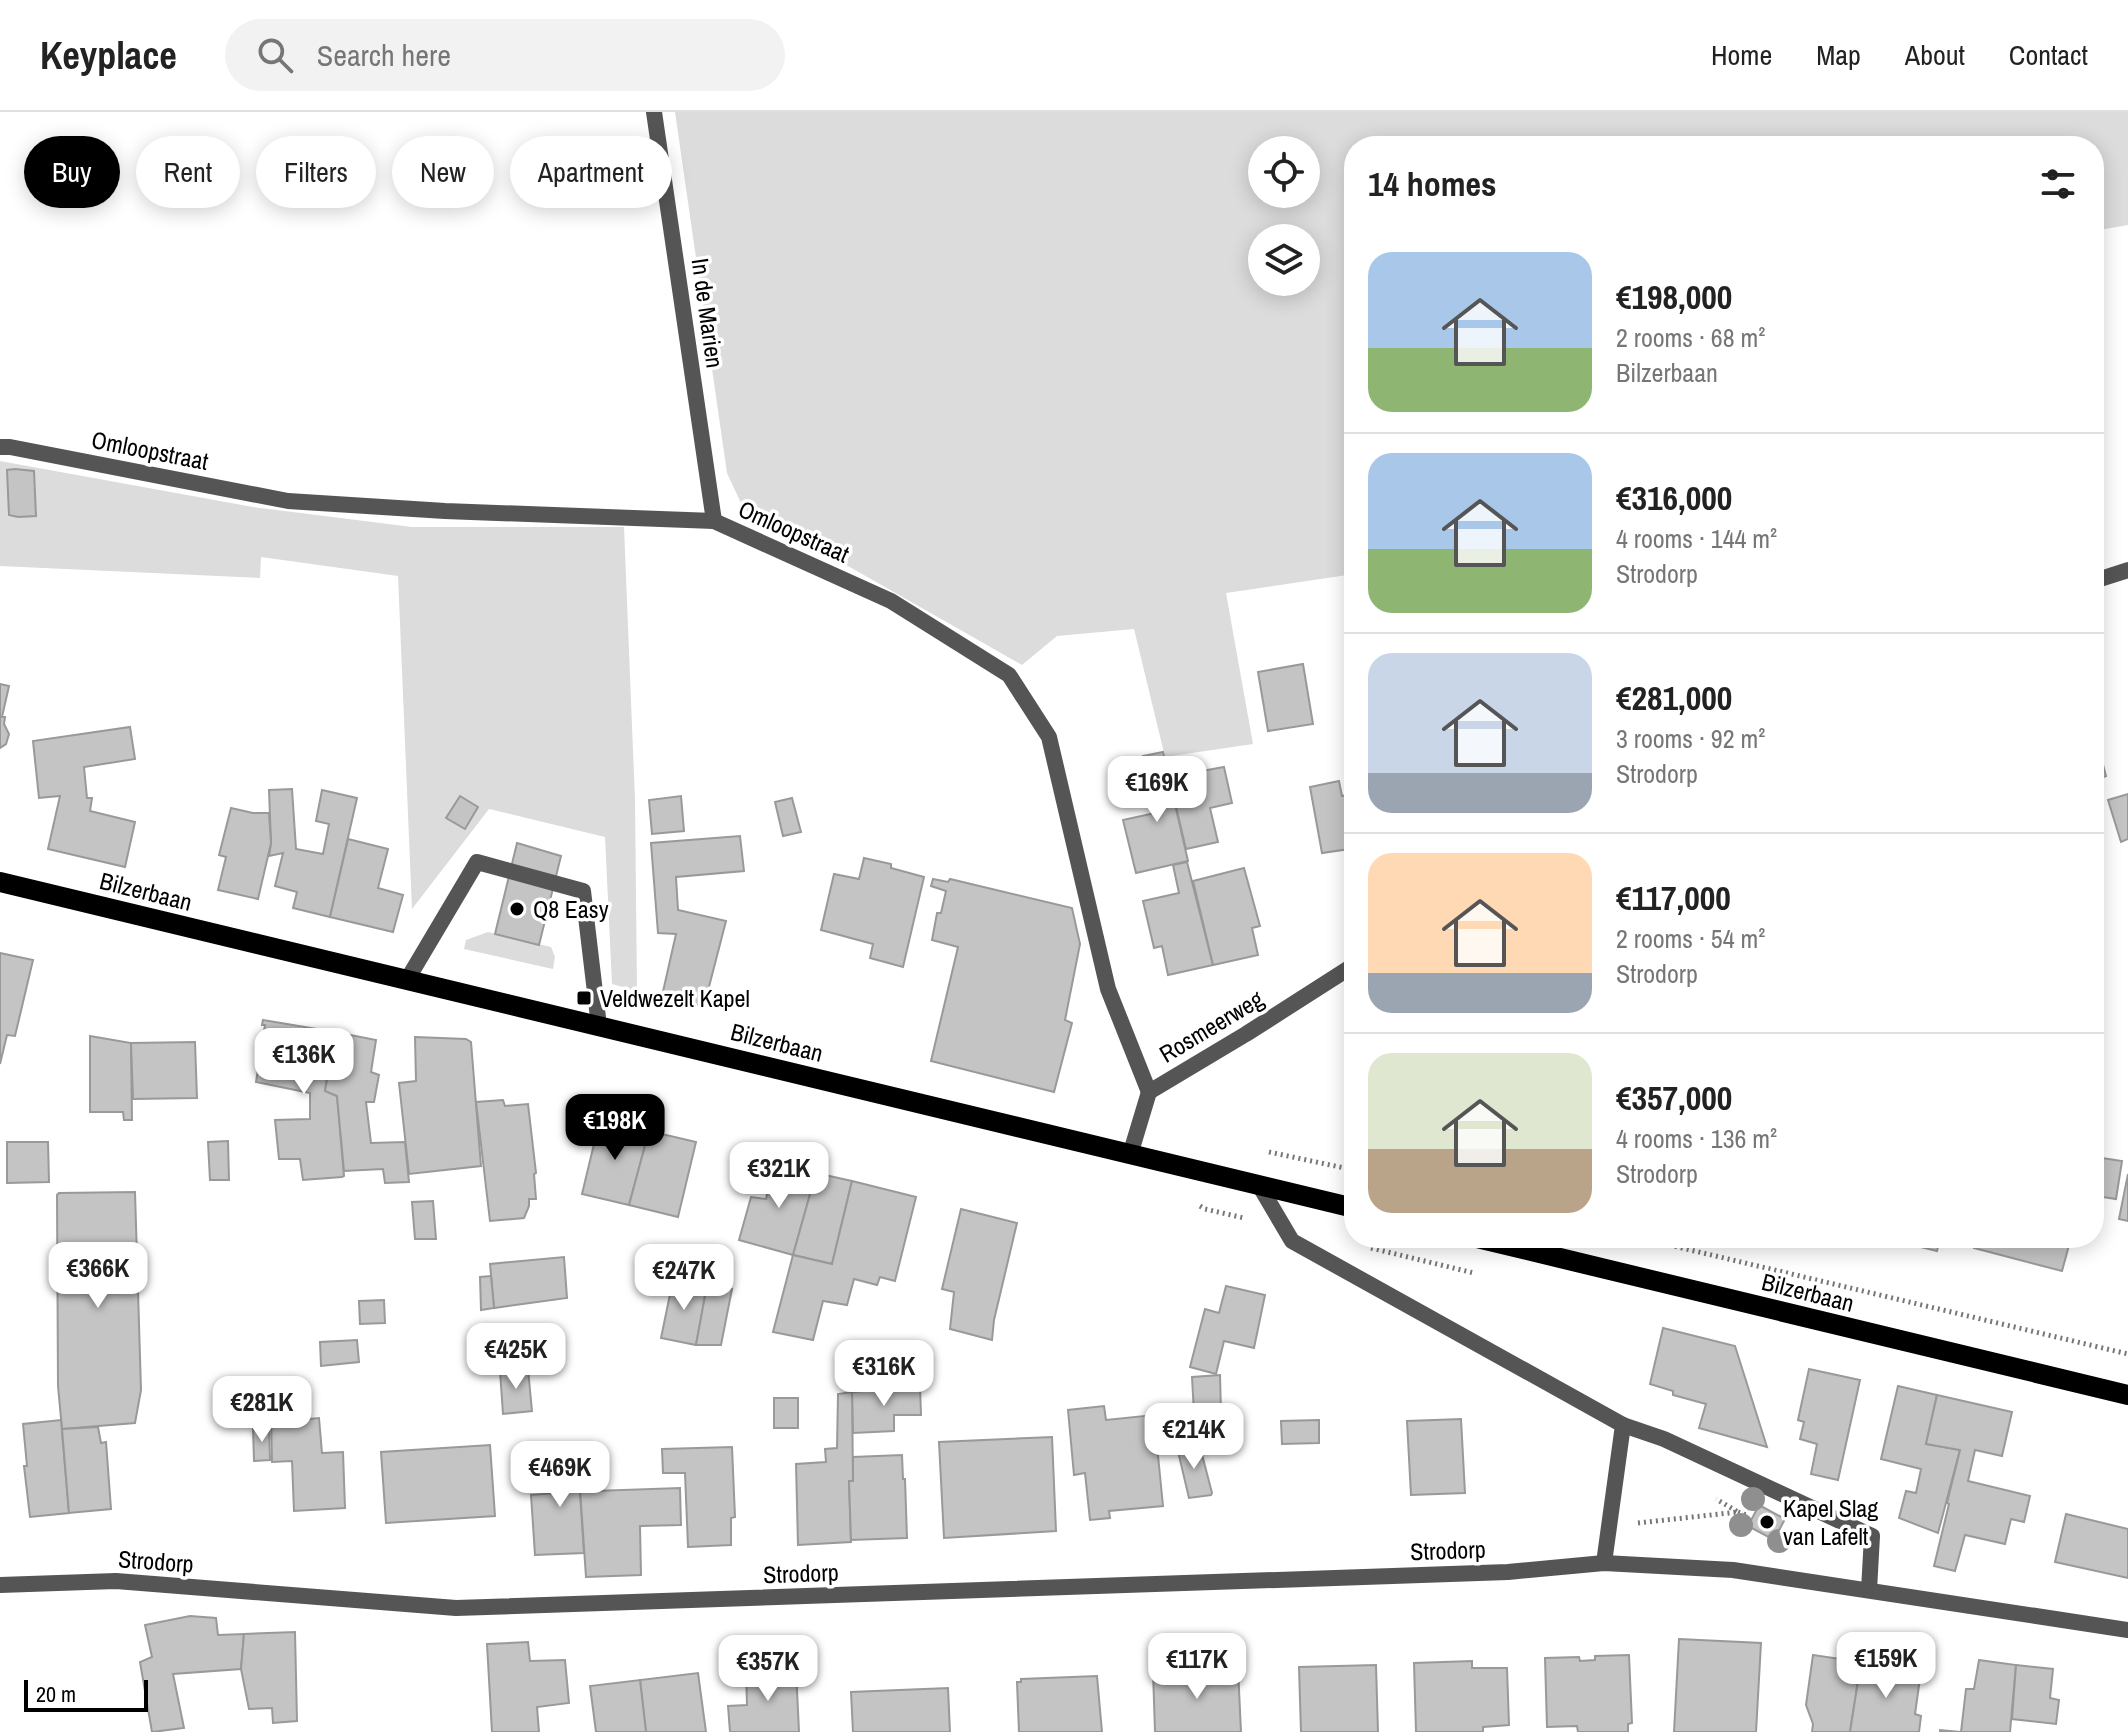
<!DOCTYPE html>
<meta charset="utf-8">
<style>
:root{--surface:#fff;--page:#f2f2f2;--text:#222;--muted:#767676;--line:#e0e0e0;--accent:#000}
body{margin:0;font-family:"Archivo Narrow",sans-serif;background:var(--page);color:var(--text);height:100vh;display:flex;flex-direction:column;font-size:30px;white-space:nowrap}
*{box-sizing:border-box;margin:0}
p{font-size:26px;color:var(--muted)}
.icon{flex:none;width:44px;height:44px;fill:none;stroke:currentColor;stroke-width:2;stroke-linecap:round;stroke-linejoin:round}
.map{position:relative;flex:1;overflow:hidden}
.details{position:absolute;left:1344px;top:24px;width:760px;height:1112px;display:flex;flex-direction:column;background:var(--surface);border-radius:32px;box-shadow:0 4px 20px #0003}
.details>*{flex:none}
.hud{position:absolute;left:24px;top:24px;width:760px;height:72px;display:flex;gap:16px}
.tools{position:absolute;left:1248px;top:24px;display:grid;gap:16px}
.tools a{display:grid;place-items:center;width:72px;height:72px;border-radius:50%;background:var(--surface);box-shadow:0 4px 20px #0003;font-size:40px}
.scale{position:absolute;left:24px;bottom:20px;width:124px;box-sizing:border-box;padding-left:8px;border:4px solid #000;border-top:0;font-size:22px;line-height:28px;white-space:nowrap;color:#000;-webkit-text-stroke:6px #fff;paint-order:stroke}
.price{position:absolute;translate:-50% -68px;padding:0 18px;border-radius:16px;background:#fff;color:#222;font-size:26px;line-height:52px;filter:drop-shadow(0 2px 4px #0008)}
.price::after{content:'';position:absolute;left:50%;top:48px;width:24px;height:18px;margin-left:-12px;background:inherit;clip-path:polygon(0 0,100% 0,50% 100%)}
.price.active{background:var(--accent);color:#fff}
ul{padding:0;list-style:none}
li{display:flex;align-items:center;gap:24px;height:200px;padding:0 24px}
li+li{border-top:2px solid var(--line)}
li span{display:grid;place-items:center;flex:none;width:224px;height:160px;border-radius:24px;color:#555}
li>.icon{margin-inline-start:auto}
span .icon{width:96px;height:96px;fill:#fffc;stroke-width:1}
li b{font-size:34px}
h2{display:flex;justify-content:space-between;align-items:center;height:96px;padding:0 24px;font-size:34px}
.chip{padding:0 28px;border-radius:36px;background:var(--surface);box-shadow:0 4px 20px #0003;font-size:28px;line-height:72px}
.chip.active{background:var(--accent);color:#fff}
header{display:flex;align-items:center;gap:48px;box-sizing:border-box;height:112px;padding:0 40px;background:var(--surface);border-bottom:2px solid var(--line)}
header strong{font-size:38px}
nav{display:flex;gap:44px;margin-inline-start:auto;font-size:28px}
.search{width:560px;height:72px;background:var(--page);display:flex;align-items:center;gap:20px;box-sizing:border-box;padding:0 28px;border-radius:44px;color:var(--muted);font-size:30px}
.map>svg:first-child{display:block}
.green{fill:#dcdcdc;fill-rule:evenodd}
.building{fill:#c4c4c4;stroke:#999;stroke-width:2}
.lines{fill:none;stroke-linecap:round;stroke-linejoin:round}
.path{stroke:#777;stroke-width:5;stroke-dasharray:2 4;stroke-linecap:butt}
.service{stroke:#555;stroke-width:16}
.minor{stroke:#555;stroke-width:16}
.primary{stroke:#000;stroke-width:20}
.tree{fill:#8f8f8f}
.poi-dot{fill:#000;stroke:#fff;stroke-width:3}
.labels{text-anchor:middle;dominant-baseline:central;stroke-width:7;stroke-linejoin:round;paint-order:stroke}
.street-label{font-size:24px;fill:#000;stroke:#fff}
.poi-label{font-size:24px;fill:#000;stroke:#fff;text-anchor:start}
</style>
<header>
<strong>Keyplace</strong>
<div class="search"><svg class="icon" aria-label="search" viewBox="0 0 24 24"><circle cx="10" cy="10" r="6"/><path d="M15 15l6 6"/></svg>Search here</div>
<nav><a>Home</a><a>Map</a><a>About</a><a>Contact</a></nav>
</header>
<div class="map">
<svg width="2128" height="1620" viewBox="0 0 2128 1620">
<rect width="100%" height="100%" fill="#fff"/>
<g class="green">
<path d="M675,0H2128V113L2094,119V34H1354V462L1226,481L1253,632L1165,645L1134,517L1057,524L1022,553L841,450L751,405L740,389L727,361ZM1262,38H1306V82H1262ZM1262,126H1306V170H1262Z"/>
<path d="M0,349L253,395L412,415H624L635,688L637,879L612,872L605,725L489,697L412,797L398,464L261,445L260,466L0,454Z"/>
<path d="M488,820L551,835L555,845L553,857L464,837L466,828Z"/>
</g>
<g class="building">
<path d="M15,357L34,359L36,404L18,405L9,403L7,358Z"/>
<path d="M1303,552L1313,612L1268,619L1258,560Z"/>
<path d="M0,572L9,574L2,605H5L4,612L9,622L6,632L0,636Z"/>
<path d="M130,615L135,647L84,655L87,686H92L90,699L135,710L125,755L48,737L60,684L39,686L33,629Z"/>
<path d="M2094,619L2106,664L2094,668Z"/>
<path d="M1163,640L1188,749L1136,761L1123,708L1155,701L1143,644Z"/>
<path d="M1224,655L1232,691L1210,696L1218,730L1186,737L1169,665Z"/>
<path d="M1339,669L1342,684L1354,682V749H1352L1350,737L1322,741L1310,675Z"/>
<path d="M292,677L296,737L323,742L329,712L316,709L322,678L357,686L330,805L293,796L297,780L275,774L283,741L269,744L271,731L269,678Z"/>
<path d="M2128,682V727L2121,730L2108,688Z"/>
<path d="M460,684L478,695L465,717L446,706Z"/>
<path d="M681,684L684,719L652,722L649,688Z"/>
<path d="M792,686L801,720L783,724L775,690Z"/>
<path d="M231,696L253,701H269L271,731L258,787L218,778L226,745L219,743Z"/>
<path d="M740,724L744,759L676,765L678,798L726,809L704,894L662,884L676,822L658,821L651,731Z"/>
<path d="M348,727L388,737L378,776L403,783L393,820L330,805Z"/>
<path d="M517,731L561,744L539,833L495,822Z"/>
<path d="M864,746L891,752V756L924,765L903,855L870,846L873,832L821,818L834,762L859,767Z"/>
<path d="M1187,750L1213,853L1168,863L1162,834L1154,836L1143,789L1179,781L1173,753Z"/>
<path d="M1244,756L1260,814L1252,816L1258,843L1213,853L1193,769Z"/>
<path d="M933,767L948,770L950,767L1072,796L1080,832L1065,908L1072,911L1054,980L931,949L958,835L932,828L937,801H941L946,779L931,774Z"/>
<path d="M0,841L33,848L15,924L7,923L0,952Z"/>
<path d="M263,908L335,920L325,979L337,984L344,1064L342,1065L303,1068L300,1047H279L275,1008L310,1007V981L256,970L265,913H262Z"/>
<path d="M335,920L376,928L371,960L379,963L374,990H366L371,1031L405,1030L409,1070L385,1071L383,1057L344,1059L337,984L325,979Z"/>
<path d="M90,924L131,931L132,1008H124L123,1000H90Z"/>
<path d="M415,925L466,927L471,930L481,1054L409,1062L399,971L416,969Z"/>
<path d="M195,930L197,986L133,987L131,931Z"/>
<path d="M503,988L505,994L528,992L536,1061L534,1062L536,1087H529V1094L524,1106L490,1109L476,990Z"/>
<path d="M600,1007L649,1019L629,1093L582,1082Z"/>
<path d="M649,1019L696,1030L678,1105L629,1093Z"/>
<path d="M228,1029L229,1068H210L208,1030Z"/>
<path d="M7,1030H48L49,1070L7,1071Z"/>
<path d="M2102,1046L2122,1049L2116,1087L2096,1084Z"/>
<path d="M774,1051L816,1061L793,1143L739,1128L751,1085L766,1087Z"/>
<path d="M816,1061L852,1069L832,1152L793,1143Z"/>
<path d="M2128,1062V1109L2119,1107Z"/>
<path d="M852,1069L916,1085L895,1169L880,1165L877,1173L854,1167L847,1193L823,1189L813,1228L773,1220L793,1143L832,1152Z"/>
<path d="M135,1080L141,1278L135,1311L62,1317L58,1274L57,1083L59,1081Z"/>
<path d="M433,1089L436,1127H415L412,1090Z"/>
<path d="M961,1097L1017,1111L994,1208L992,1228L950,1217L954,1180L942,1177Z"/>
<path d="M1884,1126H1940L1937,1139Z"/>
<path d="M1976,1126H2071L2062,1159L1974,1136Z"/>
<path d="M564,1145L567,1186L494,1196L490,1152Z"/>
<path d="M491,1164L494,1196L481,1198L480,1165Z"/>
<path d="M673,1168L707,1173L696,1233L661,1226Z"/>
<path d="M707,1173L732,1177L721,1233H696Z"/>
<path d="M1226,1174L1265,1183L1254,1236L1224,1229L1216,1262L1190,1255L1205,1197L1219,1201Z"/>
<path d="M384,1188L385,1211L360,1212L359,1189Z"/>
<path d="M1663,1216L1735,1234L1767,1335L1699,1316L1706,1292L1673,1283V1279L1650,1272Z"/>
<path d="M357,1228L359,1250L321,1254L320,1230Z"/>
<path d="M528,1257L532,1299L503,1302L500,1259Z"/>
<path d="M1809,1257L1860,1268L1838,1368L1811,1362L1817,1332L1800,1327L1804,1310L1798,1308Z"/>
<path d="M1220,1263L1221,1300L1194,1301L1192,1265Z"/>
<path d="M920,1274L921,1303H894V1319L853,1321L852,1280Z"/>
<path d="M1898,1274L1937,1283L1926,1332L1960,1338L1938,1421L1899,1406L1906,1379L1916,1381L1921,1357L1881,1347Z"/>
<path d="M852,1280L853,1369H849L851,1430L798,1433L796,1352L826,1350L825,1337L837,1336L838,1282Z"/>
<path d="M1937,1283L2012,1300L2002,1344L1975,1338L1968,1369L2030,1384L2024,1410L2011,1407L2005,1432L1965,1423L1955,1459L1934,1454L1949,1392L1947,1391L1960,1338L1926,1332Z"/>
<rect x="774" y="1286" width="24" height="30"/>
<path d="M1104,1294L1106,1308L1154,1303L1163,1394L1109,1399L1110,1406L1090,1408L1085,1361L1074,1363L1068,1298Z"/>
<path d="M271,1306H298L299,1308L319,1306L322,1341L343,1340L345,1396L294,1399L292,1349L272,1350Z"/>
<path d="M1461,1307L1465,1381L1411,1383L1407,1309Z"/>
<path d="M61,1308L69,1401L30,1405L24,1354H27L23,1312Z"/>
<path d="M1319,1308V1331L1282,1332L1281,1309Z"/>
<path d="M98,1315L101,1331L106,1330L111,1397L69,1401L62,1317Z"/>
<path d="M269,1315L270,1348L254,1349L253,1316Z"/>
<path d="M1052,1325L1056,1419L944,1426L939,1330Z"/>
<path d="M1185,1328L1188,1338L1200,1335L1212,1381L1211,1383L1189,1386L1176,1331Z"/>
<path d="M490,1333L495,1404L386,1411L381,1340Z"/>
<path d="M577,1335L584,1441L535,1443L531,1383L555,1381L554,1336Z"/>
<path d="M732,1335L735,1405L731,1406V1433L688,1435L685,1361H663L662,1337Z"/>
<path d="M902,1343L903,1367H905L907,1426L851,1428L849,1369H853V1345Z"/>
<path d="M578,1347H591L594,1379L680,1376L681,1413L640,1414L641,1463L586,1465Z"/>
<path d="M1759,1393L1785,1407L1774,1428L1748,1414Z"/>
<path d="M2066,1402L2128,1417V1466L2055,1450Z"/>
<path d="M190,1504L216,1506L218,1523L244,1522L241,1557L173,1562L184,1616L152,1620L140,1550L152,1545L145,1513Z"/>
<path d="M295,1520L297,1609L273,1611L272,1596L249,1597L241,1557L244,1522Z"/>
<path d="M1679,1527L1761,1531L1756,1620H1674Z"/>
<path d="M528,1530L530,1549L565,1548L569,1591L537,1595L539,1620H492L487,1532Z"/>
<path d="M1629,1543L1632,1611L1628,1612V1620H1578L1577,1614L1547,1615L1545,1546L1579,1545L1580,1549L1595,1548V1544Z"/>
<path d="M1813,1543L1861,1550L1850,1620H1812L1813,1612L1806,1593Z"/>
<path d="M1979,1548L2016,1553L2010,1620H1940V1618L1961,1620L1966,1577H1974Z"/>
<path d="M1472,1549V1556H1507L1509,1613L1483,1615V1620H1416L1414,1551Z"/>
<path d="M1861,1550L1921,1559L1915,1602L1921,1604L1919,1620H1850Z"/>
<path d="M1376,1553L1378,1620H1301L1299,1555Z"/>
<path d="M2016,1553L2053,1557L2050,1586L2059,1588L2056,1612L2012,1607Z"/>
<path d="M1238,1556L1241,1620H1155L1153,1559Z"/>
<path d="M796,1557L799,1620H730L728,1594L747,1593L746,1559Z"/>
<path d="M698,1561L706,1620H646L640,1568Z"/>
<path d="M1097,1564L1102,1620H1019L1017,1570H1021V1567Z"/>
<path d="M640,1568L646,1620H596L590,1574Z"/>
<path d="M948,1576L950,1620H853L851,1580Z"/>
</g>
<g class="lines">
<g class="path">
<path d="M1269,1040L1354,1058"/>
<path d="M1200,1094L1205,1097L1244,1106"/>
<path d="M1640,1126L2128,1242"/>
<path d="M1371,1136L1474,1161"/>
<path d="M1738,1400L1749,1404"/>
<path d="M1638,1411L1738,1400L1716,1387"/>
</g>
<path class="service" d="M407,868L477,750L583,779L599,914"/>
<g class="minor">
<path d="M654,0L714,409"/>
<path d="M0,335H10L288,389L445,399L714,409L891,489L1009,563L1049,625L1108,877L1149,980"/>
<path d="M2094,469L2128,458"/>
<path d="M1130,1043L1149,980L1246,922L1354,853"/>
<path d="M1259,1073L1292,1129L1623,1313L1604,1451"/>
<path d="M1623,1313L1664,1327L1872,1424L1869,1478"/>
<path d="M0,1473L116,1469L456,1496L1508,1460L1604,1451L1733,1458L2128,1518"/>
</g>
<g class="primary">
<path d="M0,770L1354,1096"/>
<path d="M1477,1126L2128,1283"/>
</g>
</g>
<g class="tree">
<circle cx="1753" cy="1387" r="12"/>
<circle cx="1741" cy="1413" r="12"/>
<circle cx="1779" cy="1429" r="12"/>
</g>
<g class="poi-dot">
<circle cx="517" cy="797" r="8"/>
<rect x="576" y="878" width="16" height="16" rx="4"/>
<circle cx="1767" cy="1410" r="8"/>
</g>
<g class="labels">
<g class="street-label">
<text transform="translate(708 201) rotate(82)">In de Marien</text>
<text transform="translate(150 338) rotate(11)">Omloopstraat</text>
<text transform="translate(794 419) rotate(24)">Omloopstraat</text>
<text transform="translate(146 779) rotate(14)">Bilzerbaan</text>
<text transform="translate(1211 914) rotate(-31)">Rosmeerweg</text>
<text transform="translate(777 930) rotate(14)">Bilzerbaan</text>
<text transform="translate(1808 1180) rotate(14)">Bilzerbaan</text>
<text transform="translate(1448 1438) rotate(-2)">Strodorp</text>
<text transform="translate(156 1449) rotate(4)">Strodorp</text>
<text transform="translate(801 1461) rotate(-2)">Strodorp</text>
</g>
<g class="poi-label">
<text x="533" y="797">Q8 Easy</text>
<text x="600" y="886">Veldwezelt Kapel</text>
<text x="1783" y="1396">Kapel Slag<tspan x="1783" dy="28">van Lafelt</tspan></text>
</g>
</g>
</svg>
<div class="tools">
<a><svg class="icon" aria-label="locate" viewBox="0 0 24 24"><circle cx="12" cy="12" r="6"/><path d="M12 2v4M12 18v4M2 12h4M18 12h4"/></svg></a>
<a><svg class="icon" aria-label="layers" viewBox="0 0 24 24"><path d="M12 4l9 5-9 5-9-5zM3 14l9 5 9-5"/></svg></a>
</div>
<div class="scale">20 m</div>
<b class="price" style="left:1157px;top:712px">€169K</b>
<b class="price" style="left:304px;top:984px">€136K</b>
<b class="price active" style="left:615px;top:1050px">€198K</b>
<b class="price" style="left:779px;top:1098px">€321K</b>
<b class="price" style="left:98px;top:1198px">€366K</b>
<b class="price" style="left:684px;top:1200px">€247K</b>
<b class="price" style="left:516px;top:1279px">€425K</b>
<b class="price" style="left:884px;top:1296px">€316K</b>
<b class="price" style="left:262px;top:1332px">€281K</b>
<b class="price" style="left:1194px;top:1359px">€214K</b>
<b class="price" style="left:560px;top:1397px">€469K</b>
<b class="price" style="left:1886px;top:1588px">€159K</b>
<b class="price" style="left:1197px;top:1589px">€117K</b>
<b class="price" style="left:768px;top:1591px">€357K</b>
<div class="hud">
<a class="chip active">Buy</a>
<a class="chip">Rent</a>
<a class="chip">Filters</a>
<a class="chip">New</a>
<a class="chip">Apartment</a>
</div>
<section class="details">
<h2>14 homes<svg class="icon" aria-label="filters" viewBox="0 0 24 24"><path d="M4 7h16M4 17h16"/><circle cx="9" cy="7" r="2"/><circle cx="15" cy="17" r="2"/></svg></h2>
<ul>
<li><span style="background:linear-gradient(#a9c7e8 60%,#8fb573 0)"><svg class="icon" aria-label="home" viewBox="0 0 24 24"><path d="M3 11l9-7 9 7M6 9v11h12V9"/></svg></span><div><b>€198,000</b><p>2 rooms · 68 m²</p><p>Bilzerbaan</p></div></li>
<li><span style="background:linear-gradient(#a9c7e8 60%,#8fb573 0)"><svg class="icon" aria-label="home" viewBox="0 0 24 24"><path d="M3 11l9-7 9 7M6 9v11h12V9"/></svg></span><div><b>€316,000</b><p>4 rooms · 144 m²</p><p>Strodorp</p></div></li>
<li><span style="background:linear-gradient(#c9d6e8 75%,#9aa5b1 0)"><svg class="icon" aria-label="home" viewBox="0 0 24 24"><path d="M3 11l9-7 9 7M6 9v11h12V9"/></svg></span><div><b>€281,000</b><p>3 rooms · 92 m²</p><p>Strodorp</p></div></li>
<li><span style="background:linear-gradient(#ffd9b3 75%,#9aa5b1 0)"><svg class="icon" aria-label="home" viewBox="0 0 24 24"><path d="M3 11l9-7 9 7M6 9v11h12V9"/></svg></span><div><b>€117,000</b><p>2 rooms · 54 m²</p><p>Strodorp</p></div></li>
<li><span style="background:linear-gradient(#dfe7d0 60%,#b9a48a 0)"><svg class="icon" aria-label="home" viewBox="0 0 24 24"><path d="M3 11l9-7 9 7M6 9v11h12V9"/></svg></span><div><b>€357,000</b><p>4 rooms · 136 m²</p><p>Strodorp</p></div></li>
</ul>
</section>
</div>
